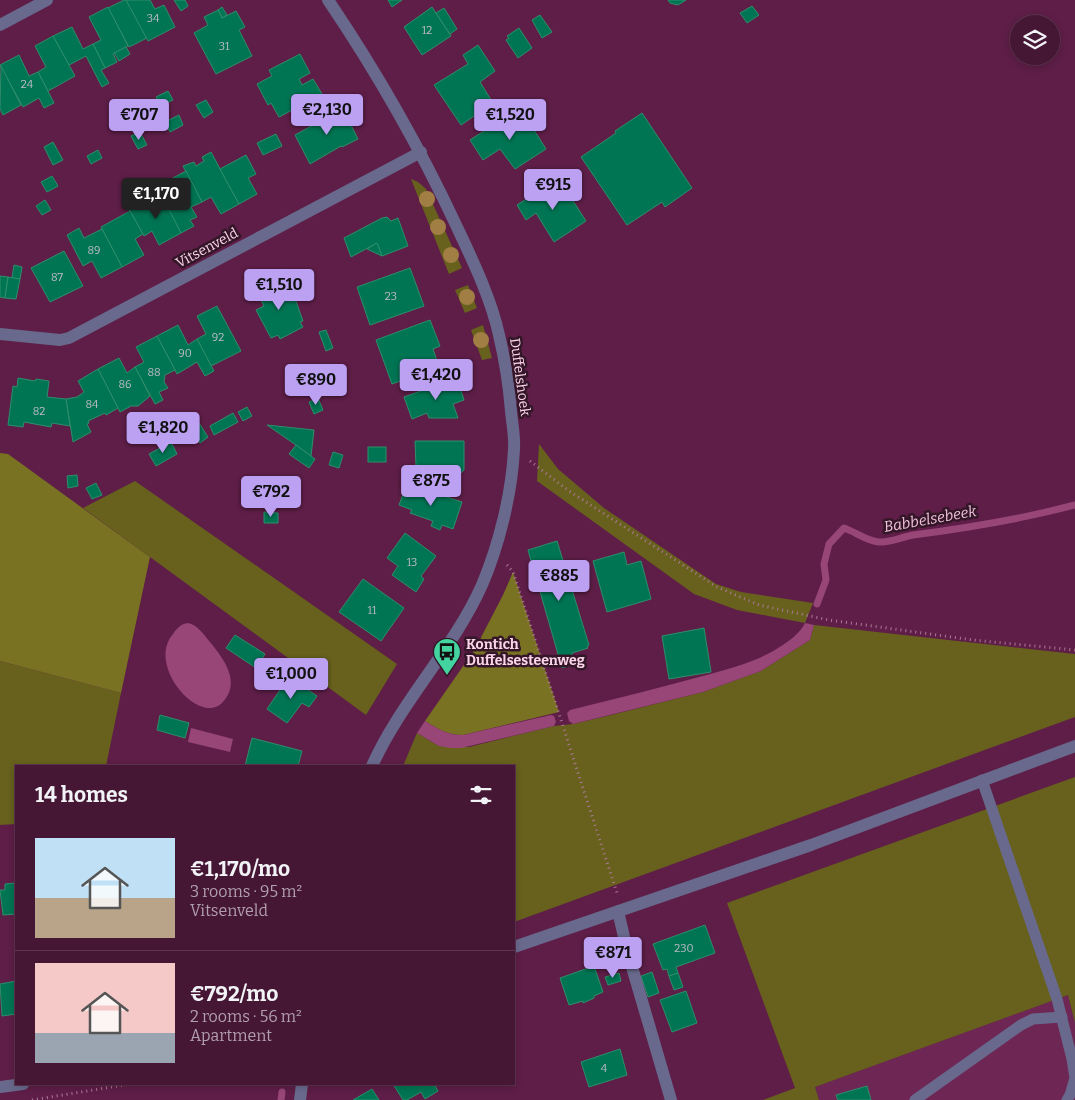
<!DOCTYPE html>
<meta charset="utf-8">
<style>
:root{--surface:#461635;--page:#4d1f3d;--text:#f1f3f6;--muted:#b09fad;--line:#5e3550;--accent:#bca0f2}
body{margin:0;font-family:Bitter,serif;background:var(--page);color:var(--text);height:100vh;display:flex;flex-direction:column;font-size:19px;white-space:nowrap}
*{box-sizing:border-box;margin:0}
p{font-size:16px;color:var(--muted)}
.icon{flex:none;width:28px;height:28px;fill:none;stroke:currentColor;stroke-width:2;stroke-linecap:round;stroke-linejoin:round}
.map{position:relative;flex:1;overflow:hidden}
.drawer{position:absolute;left:15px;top:765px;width:500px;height:320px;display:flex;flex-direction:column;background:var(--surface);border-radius:0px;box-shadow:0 2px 8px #0003,0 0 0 1px var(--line)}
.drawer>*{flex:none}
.buttons{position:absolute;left:1010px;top:15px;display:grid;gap:10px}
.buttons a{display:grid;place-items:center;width:50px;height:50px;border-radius:50%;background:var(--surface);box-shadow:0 2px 8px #0003,0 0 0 1px var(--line);font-size:25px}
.price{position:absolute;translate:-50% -42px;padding:0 11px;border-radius:5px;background:var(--accent);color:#111;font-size:16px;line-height:32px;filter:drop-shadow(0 1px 2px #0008)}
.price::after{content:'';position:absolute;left:50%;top:30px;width:15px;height:11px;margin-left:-8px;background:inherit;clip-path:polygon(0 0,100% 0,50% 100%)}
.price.active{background:#222;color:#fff}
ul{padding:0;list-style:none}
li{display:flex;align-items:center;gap:15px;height:125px;padding:0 20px}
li+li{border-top:1px solid var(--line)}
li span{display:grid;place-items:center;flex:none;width:140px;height:100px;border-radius:0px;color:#555}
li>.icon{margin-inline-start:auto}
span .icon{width:60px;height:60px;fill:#fffc;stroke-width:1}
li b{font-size:21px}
h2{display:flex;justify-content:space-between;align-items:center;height:60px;padding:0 20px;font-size:21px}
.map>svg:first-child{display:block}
.built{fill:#6e2754}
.green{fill:#67611d}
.forest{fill:#787222}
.water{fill:#974677}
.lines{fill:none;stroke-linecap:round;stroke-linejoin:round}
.stream{stroke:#974677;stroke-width:7}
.building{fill:#007553;stroke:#2d8f6b}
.path{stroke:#ad7999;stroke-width:3;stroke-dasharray:1 4;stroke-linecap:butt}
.service{stroke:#69698d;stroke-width:11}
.minor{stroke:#69698d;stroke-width:12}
.tertiary{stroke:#69698d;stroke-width:12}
.tree{fill:#a17e44}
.labels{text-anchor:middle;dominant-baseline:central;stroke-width:5;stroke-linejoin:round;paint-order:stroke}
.number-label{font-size:11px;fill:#bebdc5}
.street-label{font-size:14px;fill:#fdd5eb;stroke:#331628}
.poi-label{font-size:14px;font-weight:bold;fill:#fdd5eb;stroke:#331628;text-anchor:start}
.water-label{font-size:15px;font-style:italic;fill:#f2c4dd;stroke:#331628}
</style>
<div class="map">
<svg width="1075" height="1100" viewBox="0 0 1075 1100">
<rect width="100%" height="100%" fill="#5e1e47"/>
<path class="built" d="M1068,995L1075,1023V1100H819L815,1087Z"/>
<g class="green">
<path d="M411,179L418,182L426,189L462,268L449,274Z"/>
<path d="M468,285L477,308L465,313L455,290Z"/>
<path d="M483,325L492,358L482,360L471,330Z"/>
<path d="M539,444L558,469L604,508L716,584L741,592L813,603L805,623L737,610L694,594L537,481Z"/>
<path d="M135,481L397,664L366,715L83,508Z"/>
<path d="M814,625L1075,654V717L514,922V766H403L417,733L439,746L469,747L554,726L573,724L611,715L703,692L761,671L810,640Z"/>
<path d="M0,661L121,693L106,766H16V824L0,825Z"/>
<path d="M1075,777V1023L1068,995L815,1087L819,1100H763L795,1088L727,903Z"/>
</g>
<g class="forest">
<path d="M0,453L8,454L150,557L121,693L0,661Z"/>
<path d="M513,572L559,712L463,735C447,735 438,729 425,721L475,649L503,595Z"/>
</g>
<g class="water">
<path d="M188,623C199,626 203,634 210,642C224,659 242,683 222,703C199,726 146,665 173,634C177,628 181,624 188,623Z"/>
<path d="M805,623L814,625L810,640L761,671L703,692L573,724L569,721L567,713L570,710C614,699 659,688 703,676C721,671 740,666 757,659C773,652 798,638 805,623Z"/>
<path d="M551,715L554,716L556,722L554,726L461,748H451L439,746L417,733L425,721C438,729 447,735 463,735Z"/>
<path d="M191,728L233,739L230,752L188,742Z"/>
</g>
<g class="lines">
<g class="stream">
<path d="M817,604L826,580L824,564L829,544L844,528C856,532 866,541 879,542C890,543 902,537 913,535C967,528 1022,519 1075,505"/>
<path d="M281,1100L282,1092"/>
</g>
</g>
<g class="building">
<path d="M124,0H126L147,38L129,47L108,8Z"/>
<path d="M126,0H150L155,9L164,5L175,27L148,41Z"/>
<path d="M174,0H185L188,6L181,11Z"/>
<path d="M388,0H402L392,7Z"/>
<path d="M668,0H686L678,5L670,3Z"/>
<path d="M752,6L759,15L747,23L740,13Z"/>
<path d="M108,7L128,46L113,54L117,62L105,68L93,44L101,40L89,17Z"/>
<path d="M222,7L227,15L222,18L218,10Z"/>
<path d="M432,7L451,36L422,55L404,27Z"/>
<path d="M444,8L457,29L450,34L436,13Z"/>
<path d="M218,10L222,18L236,11L245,27L239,30L252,56L216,74L194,33L208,25L204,17Z"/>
<path d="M540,15L552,32L542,38L532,20Z"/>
<path d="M72,27L83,49L93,44L105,68L101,70L109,83L102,87L86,56L69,65L53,36Z"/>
<path d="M519,28L532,48L518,58L506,40L509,38L507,36Z"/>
<path d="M53,36L75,76L48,91L38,72L46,67L35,46Z"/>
<path d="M478,45L495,71L480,82L493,103L461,125L434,85L468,64L463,55Z"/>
<path d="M126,47L130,54L119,61L114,53Z"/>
<path d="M300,54L310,73L299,79L302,85L313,79L322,94L279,117L271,103L268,105L257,84L272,76L269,70Z"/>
<path d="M19,55L29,76L38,72L54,103L44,108L39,98L23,107L0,65Z"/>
<path d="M1,66L21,105L3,115L0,109Z"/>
<path d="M168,91L173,100L160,106L156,97Z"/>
<path d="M206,100L213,112L204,118L196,105Z"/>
<path d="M136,101L146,118L135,124L126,107Z"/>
<path d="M342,107L358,139L342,147L341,146L310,164L295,135L326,118V116Z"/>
<path d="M522,111L546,149L515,169L500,149L483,160L470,140L490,127L492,131Z"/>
<path d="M642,113L692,188L665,207L662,202L627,225L581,157L616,133L615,131Z"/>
<path d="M179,115L183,125L170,132L165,122Z"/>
<path d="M140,132L147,145L138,149L131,136Z"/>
<path d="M276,134L282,146L263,155L257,143Z"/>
<path d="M53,142L63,160L53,165L44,147Z"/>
<path d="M98,150L102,158L91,164L87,156Z"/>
<path d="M211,152L239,204L221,214L211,197L202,202L183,166L194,162L196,166L204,161L202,157Z"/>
<path d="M246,155L256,174L248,178L257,194L239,204L220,169Z"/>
<path d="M186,171L202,202L191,207L197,217L190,220L194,226L181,233L156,187Z"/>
<path d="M52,176L58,186L47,192L41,182Z"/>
<path d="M556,180L565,195L568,193L586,221L554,242L536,213L526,220L517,205Z"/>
<path d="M162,196L181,233L159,245L152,231L144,236L129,209L139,204L144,206Z"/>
<path d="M45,200L51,210L42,215L36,206Z"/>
<path d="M130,211L143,234L135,239L144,255L122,267L101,227Z"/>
<path d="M387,217L391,221L398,218L408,246L382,256L377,243L351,257L344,238L382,218Z"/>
<path d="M79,228L84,238L102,229L122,267L101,278L92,261L83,266L67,235Z"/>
<path d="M377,243L382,256L367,249Z"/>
<path d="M64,251L83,286L50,302L31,268Z"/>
<path d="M14,265L22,267L20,279L12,278Z"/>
<path d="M410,268L424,306L370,325L357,287Z"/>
<path d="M285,269L293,293L285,297L278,281L276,280L268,285L266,282Z"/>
<path d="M0,276L8,277L5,298L0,297Z"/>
<path d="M8,277L20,279L16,299L5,298Z"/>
<path d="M276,280L285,297L293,293L303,321L300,322L303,327L280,339L278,335L271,338L256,310L264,306L256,290Z"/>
<path d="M217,306L241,351L211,366L197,339L206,334L197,316Z"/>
<path d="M430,320L440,346L433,349L439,367L392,384L376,340Z"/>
<path d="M178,325L188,345L197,339L214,371L205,376L197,362L177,374L157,336Z"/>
<path d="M326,330L333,348L326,351L319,332Z"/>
<path d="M157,336L175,370L165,375L164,382L168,388L159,392L163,400L155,404L135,367L144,362L136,347Z"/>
<path d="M119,358L127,373L135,367L150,396L138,406H131L120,412L98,369Z"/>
<path d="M98,369L118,408L106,415L105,413L88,421L89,423L87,424L91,432L73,442L66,399L77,397L84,392L78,381Z"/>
<path d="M18,378L35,381L36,379L49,381L47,397L66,399L70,426L52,423L51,427L24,422L23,427L8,425L13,386L17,387Z"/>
<path d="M457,378L464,400L453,404L458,418H429L427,413L412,419L404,397L438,385L437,382L444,379L445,383Z"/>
<path d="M318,398L323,410L314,414L309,402Z"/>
<path d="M247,407L252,416L243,421L238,412Z"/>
<path d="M233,413L238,422L214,435L210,426Z"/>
<path d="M199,423L208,437L200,443L190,428Z"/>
<path d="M267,425L314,430L311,456L296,445Z"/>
<path d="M415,441H464V470L460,474H429L430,466H416Z"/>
<path d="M171,442L177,454L156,466L149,454Z"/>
<path d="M296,445L315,459L309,468L289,454Z"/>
<rect x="368" y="447" width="18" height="15"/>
<path d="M333,452L343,455L339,468L329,465Z"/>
<path d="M77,475L78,486L68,488L67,476Z"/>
<path d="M96,483L102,495L92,499L86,488Z"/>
<path d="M407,484L462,502L453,529L442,525L440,530L431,526L433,521L410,513L412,510L399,505Z"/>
<path d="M264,512L278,513V523H264Z"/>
<path d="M405,533L436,556L421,576L424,579L416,592L392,575L398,566L387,558Z"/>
<path d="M557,541L589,645L587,646L588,648L572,653L575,664L562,668L528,550Z"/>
<path d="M624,552L627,565L641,561L651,599L607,612L593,561Z"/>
<path d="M363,579L404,608L381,641L339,612Z"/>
<path d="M704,628L711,672L669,679L662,636Z"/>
<path d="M235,635L265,654L256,668L226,648Z"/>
<path d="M289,677L317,696L309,707L302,703L287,723L267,709Z"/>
<path d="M160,715L189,723L185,738L157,730Z"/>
<path d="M252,738L302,751L298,766H245Z"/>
<path d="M16,883V914L3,915L0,890H5V884Z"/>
<path d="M705,925L715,953L676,967L678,973L669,976L667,969L663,970L653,944Z"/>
<path d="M594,966L603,992L594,996V998L583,1003V1001L569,1005L560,978Z"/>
<path d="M652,972L659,993L648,997L641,976Z"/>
<path d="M619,973L621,981L608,985L605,977Z"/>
<path d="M678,973L683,987L674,990L669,976Z"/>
<path d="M16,981V1014L2,1016L0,984Z"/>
<path d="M686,991L697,1023L672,1032L660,1000Z"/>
<path d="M620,1049L627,1075L589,1087L581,1062Z"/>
<path d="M393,1084H434L438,1091L425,1099L421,1092L407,1100H403Z"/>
<path d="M867,1086L871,1100H838L836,1095Z"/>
<path d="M372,1089L379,1100H353Z"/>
</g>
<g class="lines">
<g class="path">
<path d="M530,461L569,491L717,587L759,605L829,620L973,640L1075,650"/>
<path d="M507,565L513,572L617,893"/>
<path d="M32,1100L130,1084"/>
</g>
<g class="service">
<path d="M982,780L1057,999L1072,1059L1075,1078L1070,1095L1067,1100"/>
<path d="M915,1100L1021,1025L1033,1019L1062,1017"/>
</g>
<g class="minor">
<path d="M0,25L47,0"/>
<path d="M0,334L60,340L69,338L421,152"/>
<path d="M618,911L627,950L671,1100"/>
<path d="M300,1100L302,1084"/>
</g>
<g class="tertiary">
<path d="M328,0C376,71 419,146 456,225C472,259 491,298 499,335C505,360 509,386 511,411C512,423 515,437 514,449C512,493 499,545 482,585C453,650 401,701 372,766"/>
<path d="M514,947L811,845L1075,746"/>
<path d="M0,1087L23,1084"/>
</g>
</g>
<g class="tree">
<circle cx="427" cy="199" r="8"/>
<circle cx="438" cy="227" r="8"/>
<circle cx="451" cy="255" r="8"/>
<circle cx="467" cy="297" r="8"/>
<circle cx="481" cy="340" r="8"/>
</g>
<defs>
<symbol id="bus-pin" viewBox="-11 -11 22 30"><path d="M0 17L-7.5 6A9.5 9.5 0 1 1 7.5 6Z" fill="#43d4a0" stroke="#331628"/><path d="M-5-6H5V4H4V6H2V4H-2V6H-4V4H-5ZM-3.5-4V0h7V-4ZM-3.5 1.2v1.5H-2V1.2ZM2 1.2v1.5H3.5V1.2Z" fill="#111"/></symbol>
</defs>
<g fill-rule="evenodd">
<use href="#bus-pin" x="431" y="636" width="32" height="43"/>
</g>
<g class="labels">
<g class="number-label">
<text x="153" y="18">34</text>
<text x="427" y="30">12</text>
<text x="224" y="46">31</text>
<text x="27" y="84">24</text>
<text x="94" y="250">89</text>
<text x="57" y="277">87</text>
<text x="391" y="296">23</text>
<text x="218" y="337">92</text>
<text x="185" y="353">90</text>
<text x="154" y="372">88</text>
<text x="125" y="384">86</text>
<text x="92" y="404">84</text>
<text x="39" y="411">82</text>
<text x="412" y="562">13</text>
<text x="372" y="610">11</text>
<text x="684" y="948">230</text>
<text x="604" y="1068">4</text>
</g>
<g class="street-label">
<text transform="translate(207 248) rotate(-28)">Vitsenveld</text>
<text transform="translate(520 377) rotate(82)">Duffelshoek</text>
</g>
<g class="poi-label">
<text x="466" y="644">Kontich<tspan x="466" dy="16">Duffelsesteenweg</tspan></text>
</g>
<g class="water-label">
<text transform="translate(930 519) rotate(-10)">Babbelsebeek</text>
</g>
</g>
</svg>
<div class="buttons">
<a><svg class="icon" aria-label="layers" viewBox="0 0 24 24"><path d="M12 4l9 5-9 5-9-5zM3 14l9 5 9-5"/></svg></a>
</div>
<b class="price" style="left:327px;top:136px">€2,130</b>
<b class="price" style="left:139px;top:141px">€707</b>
<b class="price" style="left:510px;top:141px">€1,520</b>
<b class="price" style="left:553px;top:211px">€915</b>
<b class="price active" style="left:156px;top:220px">€1,170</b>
<b class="price" style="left:279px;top:311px">€1,510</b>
<b class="price" style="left:436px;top:401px">€1,420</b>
<b class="price" style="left:316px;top:406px">€890</b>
<b class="price" style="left:163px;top:454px">€1,820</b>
<b class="price" style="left:431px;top:507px">€875</b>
<b class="price" style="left:271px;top:518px">€792</b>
<b class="price" style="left:559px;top:602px">€885</b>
<b class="price" style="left:291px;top:700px">€1,000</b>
<b class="price" style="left:613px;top:979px">€871</b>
<section class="drawer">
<h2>14 homes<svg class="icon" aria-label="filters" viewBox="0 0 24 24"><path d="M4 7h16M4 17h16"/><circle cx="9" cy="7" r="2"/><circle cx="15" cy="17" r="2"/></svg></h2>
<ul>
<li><span style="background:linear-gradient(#bfe0f5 60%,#b9a48a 0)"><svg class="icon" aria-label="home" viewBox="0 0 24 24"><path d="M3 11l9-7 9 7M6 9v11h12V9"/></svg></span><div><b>€1,170/mo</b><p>3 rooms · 95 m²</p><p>Vitsenveld</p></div></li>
<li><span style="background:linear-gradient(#f6c9c9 70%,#9aa5b1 0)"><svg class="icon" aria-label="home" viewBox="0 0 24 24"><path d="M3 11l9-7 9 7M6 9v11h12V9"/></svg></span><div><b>€792/mo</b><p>2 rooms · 56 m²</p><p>Apartment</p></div></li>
</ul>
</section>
</div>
